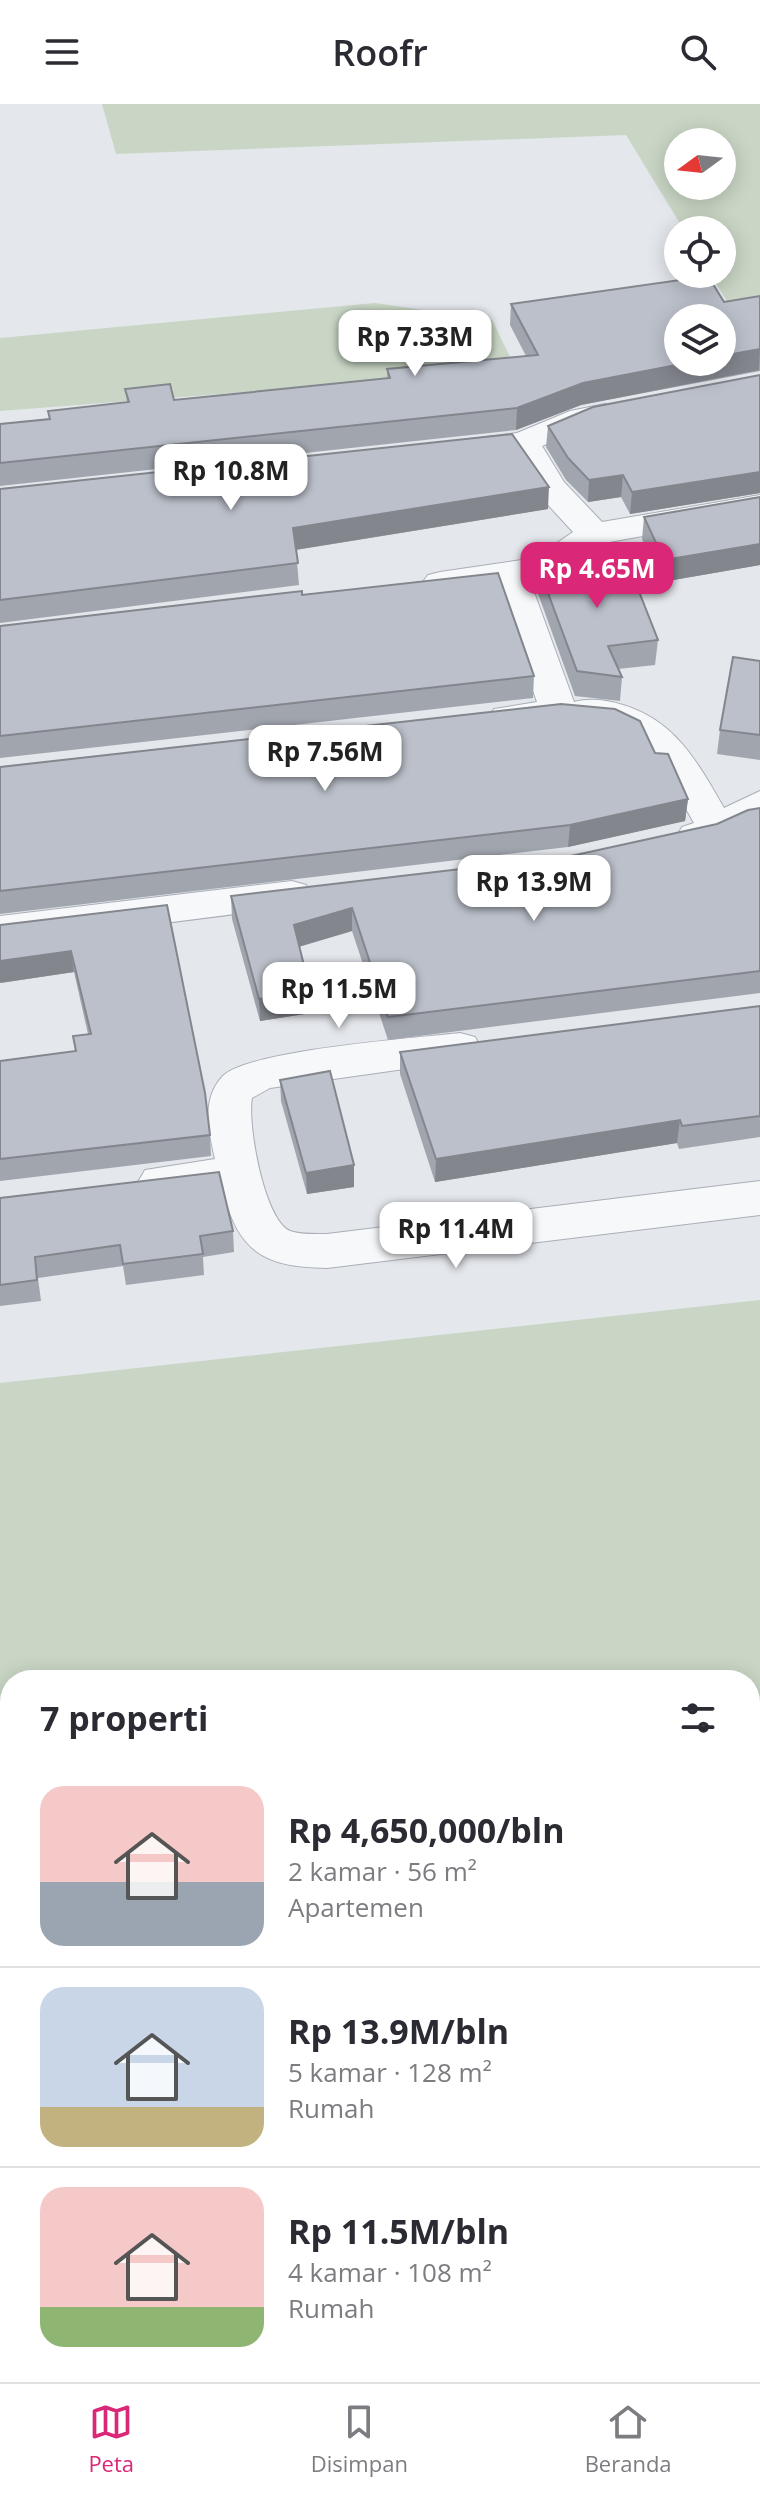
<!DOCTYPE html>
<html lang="id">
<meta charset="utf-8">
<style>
:root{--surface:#fff;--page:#f7f7f7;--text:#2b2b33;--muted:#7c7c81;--line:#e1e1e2;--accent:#db2777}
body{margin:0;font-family:"Open Sans",sans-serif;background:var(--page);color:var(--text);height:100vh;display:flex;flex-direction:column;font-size:30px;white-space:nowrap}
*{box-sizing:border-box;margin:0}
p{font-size:26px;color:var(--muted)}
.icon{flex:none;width:44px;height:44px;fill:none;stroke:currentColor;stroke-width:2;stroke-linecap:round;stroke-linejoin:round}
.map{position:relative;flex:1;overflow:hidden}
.side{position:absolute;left:0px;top:1566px;width:760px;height:712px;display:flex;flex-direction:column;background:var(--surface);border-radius:32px 32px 0 0;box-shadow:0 4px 20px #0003}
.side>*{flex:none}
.needle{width:52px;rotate:255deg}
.fabs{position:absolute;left:664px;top:24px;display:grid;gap:16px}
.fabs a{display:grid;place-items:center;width:72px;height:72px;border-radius:50%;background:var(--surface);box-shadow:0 4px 20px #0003;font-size:40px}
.price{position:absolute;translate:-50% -68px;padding:0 18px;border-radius:16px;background:#fff;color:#222;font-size:26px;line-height:52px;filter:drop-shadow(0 2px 4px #0008)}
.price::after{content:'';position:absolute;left:50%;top:48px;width:24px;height:18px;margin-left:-12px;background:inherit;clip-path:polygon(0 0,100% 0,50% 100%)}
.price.selected{background:var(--accent);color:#fff}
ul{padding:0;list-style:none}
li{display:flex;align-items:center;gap:24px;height:200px;padding:0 40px}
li+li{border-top:2px solid var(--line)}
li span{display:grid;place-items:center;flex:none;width:224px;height:160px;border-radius:24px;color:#555}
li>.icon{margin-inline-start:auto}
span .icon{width:96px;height:96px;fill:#fffc;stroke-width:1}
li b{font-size:34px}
h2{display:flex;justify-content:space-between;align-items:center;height:96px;padding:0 40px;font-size:34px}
header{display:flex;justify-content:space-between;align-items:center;height:104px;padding:0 40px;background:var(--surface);font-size:36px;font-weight:600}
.tab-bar{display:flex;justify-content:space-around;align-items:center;height:112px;border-top:2px solid var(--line);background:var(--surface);font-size:22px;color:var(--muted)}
.tab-bar a{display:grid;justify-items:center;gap:4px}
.tab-bar .selected{color:var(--accent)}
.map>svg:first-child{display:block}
.green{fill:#c9d6c5;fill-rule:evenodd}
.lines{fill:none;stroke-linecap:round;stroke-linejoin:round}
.minor-casing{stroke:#a9aeb7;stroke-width:2}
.minor{fill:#f7f8fa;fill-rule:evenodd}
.wall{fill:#a1a5ae}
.shaded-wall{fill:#83868d}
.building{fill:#bbc0ca;stroke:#83868d;stroke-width:2}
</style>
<header><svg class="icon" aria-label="menu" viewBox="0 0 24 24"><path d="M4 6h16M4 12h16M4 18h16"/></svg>Roofr<svg class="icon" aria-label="search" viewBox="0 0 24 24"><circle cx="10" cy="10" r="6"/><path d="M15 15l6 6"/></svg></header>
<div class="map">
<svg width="760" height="2278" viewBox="0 0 760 2278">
<rect width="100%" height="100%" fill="#e4e7ec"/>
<g class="green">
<path d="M102,0H760V194L729,200L710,170H722V126H684L626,31L116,50ZM678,38H722V82H678Z"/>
<path d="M375,199L492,216L517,267L0,307V234Z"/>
<path d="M760,1196V1961L750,1963V1576H10V2268H641V2278H0V1279Z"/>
</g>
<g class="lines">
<defs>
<g id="minor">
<path d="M605,300L617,303L621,310L617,317L590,322L542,342L564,378L602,418L760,391V411L604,439L559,470L530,477L574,598C590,594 607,596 623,601C676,617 698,659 724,704L760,687V717C737,731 710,749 682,741L677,732L682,723L694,719C669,675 648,626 592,620C584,619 576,615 568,617C544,621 517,628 494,621L489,613L494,605L537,598L497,483L440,490L428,487L422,479L428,471L440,468L535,454L573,428L538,390L513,349L459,355L447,352L442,345L447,338L517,329L570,307Z"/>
<path d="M292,777L306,781L312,791L306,801L0,840V812Z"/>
<path d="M460,929L475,933L481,944L475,955L270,984L252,994C247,1019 264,1116 290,1127C301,1131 316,1130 327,1130L760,1077V1111L327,1164C265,1163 239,1149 223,1087L160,1094L145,1090L138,1078L145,1066L215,1055C209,1028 201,996 222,973C246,946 417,934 460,929Z"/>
</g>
</defs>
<use href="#minor" class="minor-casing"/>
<use href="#minor" class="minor"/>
</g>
<g class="wall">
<path d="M760,192V267L581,301L516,326L0,382V320L49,315L48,307L127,298L125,285L174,296L387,274V265L526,252L510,221L511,200L724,198Z"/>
<path d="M760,271V389L630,410L621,393L588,398L566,376L546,343L548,322Z"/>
<path d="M0,385L548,405L296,446L299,481L0,519Z"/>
<path d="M760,393V461L662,478L642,435L644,413Z"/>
<path d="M538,462L658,536L655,561L618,565L622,573L620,597L575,592L537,487Z"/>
<path d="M302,491L534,572L533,594L0,654V522Z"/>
<path d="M760,557V656L717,650L720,626Z"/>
<path d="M655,649L688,695L685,717L568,743L0,810V663Z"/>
<path d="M760,704V889L388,936L352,827L299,843L310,886L311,909L260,917L232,815L231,792L571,752L717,720Z"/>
<path d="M167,801L210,1031L211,1052L0,1077V957L75,947L73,932L88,930L74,868L0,879Z"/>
<path d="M760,902V1033L679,1045L677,1039L435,1078L400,970V948Z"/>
<path d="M280,976L354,1061V1083L307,1090L281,997Z"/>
<path d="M0,1094L233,1127L234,1148L203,1153L204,1171L126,1181L123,1162L38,1174L41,1197L0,1202Z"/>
<path d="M760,2189V2235L751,2206L756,2190Z"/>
</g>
<g class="shaded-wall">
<path d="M760,245L759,266L581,301L516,326L517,304L583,279L692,258H722V252Z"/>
<path d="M760,368V389L630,410L632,388Z"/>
<path d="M623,371L621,393L588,398L589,376Z"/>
<path d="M549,383L548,405L294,446L293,424Z"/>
<path d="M760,440V461L662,478L664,456Z"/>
<path d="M688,695L685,717L568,743L570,721Z"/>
<path d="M352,804V827L294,844V821Z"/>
<path d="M71,847L74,868L0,879V857Z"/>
<path d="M310,886L311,909L260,917L259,895Z"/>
<path d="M680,1016L677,1039L435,1078L436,1055Z"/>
<path d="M354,1061V1083L307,1090L306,1069Z"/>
</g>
<g class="building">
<path d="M708,172L724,198L760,192V245L722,252V214H678V258H692L583,279L517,304L0,359V320L50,315L48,307L129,298L125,285L170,280L174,296L390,274L387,265L538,251L511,200Z"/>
<path d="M760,271V368L632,388L623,371L589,376L568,354L548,322L593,303Z"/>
<path d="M512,330L549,383L293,424L298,459L0,496V385Z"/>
<path d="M760,393V440L664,456L644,413Z"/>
<path d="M625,452L658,536L608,542L622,573L577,567L538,462Z"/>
<path d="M498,469L534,572L0,632V522L302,487V491Z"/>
<path d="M733,553L760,557V631L720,626Z"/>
<path d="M561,600L615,605L640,617L655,649L668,650L688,695L570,721L0,787V663Z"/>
<path d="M760,704V867L388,913L352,804L294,821L310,886L259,895L231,792L571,752L717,720L748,706Z"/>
<path d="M167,801L205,989L210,1031L0,1055V957L76,947L73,932L91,930L71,847L0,857V821Z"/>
<path d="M760,902V1012L682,1022L680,1016L436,1055L400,948Z"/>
<path d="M330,967L354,1061L306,1069L280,976Z"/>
<path d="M219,1068L233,1127L200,1132L203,1150L123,1160L120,1141L35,1153L37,1176L0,1181V1094Z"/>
<path d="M760,2189V2202L756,2190Z"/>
</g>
</svg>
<div class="fabs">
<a><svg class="needle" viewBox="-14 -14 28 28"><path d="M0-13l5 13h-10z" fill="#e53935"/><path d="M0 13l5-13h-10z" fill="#7c7c81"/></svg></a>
<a><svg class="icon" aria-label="locate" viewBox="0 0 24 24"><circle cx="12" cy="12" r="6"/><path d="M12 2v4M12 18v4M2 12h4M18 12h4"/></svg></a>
<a><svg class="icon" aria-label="layers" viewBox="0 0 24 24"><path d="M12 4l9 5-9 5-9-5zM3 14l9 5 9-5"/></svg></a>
</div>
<b class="price" style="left:415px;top:274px">Rp 7.33M</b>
<b class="price" style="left:231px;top:408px">Rp 10.8M</b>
<b class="price selected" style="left:597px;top:506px">Rp 4.65M</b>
<b class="price" style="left:325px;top:689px">Rp 7.56M</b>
<b class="price" style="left:534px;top:819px">Rp 13.9M</b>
<b class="price" style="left:339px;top:926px">Rp 11.5M</b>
<b class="price" style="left:456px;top:1166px">Rp 11.4M</b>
<section class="side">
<h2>7 properti<svg class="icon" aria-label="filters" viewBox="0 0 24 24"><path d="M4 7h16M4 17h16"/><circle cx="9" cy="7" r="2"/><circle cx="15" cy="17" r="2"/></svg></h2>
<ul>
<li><span style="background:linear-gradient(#f6c9c9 60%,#9aa5b1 0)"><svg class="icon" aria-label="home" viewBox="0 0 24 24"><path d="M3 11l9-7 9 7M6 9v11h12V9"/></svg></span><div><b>Rp 4,650,000/bln</b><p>2 kamar · 56 m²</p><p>Apartemen</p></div></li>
<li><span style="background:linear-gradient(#c9d6e8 75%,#c2b280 0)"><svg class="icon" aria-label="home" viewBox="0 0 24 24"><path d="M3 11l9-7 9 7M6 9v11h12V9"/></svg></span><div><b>Rp 13.9M/bln</b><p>5 kamar · 128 m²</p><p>Rumah</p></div></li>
<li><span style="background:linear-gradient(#f6c9c9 75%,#8fb573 0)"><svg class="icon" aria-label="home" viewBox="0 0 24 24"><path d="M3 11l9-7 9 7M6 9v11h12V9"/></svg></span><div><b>Rp 11.5M/bln</b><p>4 kamar · 108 m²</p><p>Rumah</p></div></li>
</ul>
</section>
</div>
<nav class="tab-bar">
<a class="selected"><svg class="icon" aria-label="map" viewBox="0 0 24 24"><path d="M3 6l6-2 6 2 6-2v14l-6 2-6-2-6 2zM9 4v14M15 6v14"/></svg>Peta</a>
<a><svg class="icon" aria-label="saved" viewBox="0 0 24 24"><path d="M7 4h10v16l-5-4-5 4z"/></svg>Disimpan</a>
<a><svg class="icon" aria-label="home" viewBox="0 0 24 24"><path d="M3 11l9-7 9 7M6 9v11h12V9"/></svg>Beranda</a>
</nav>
